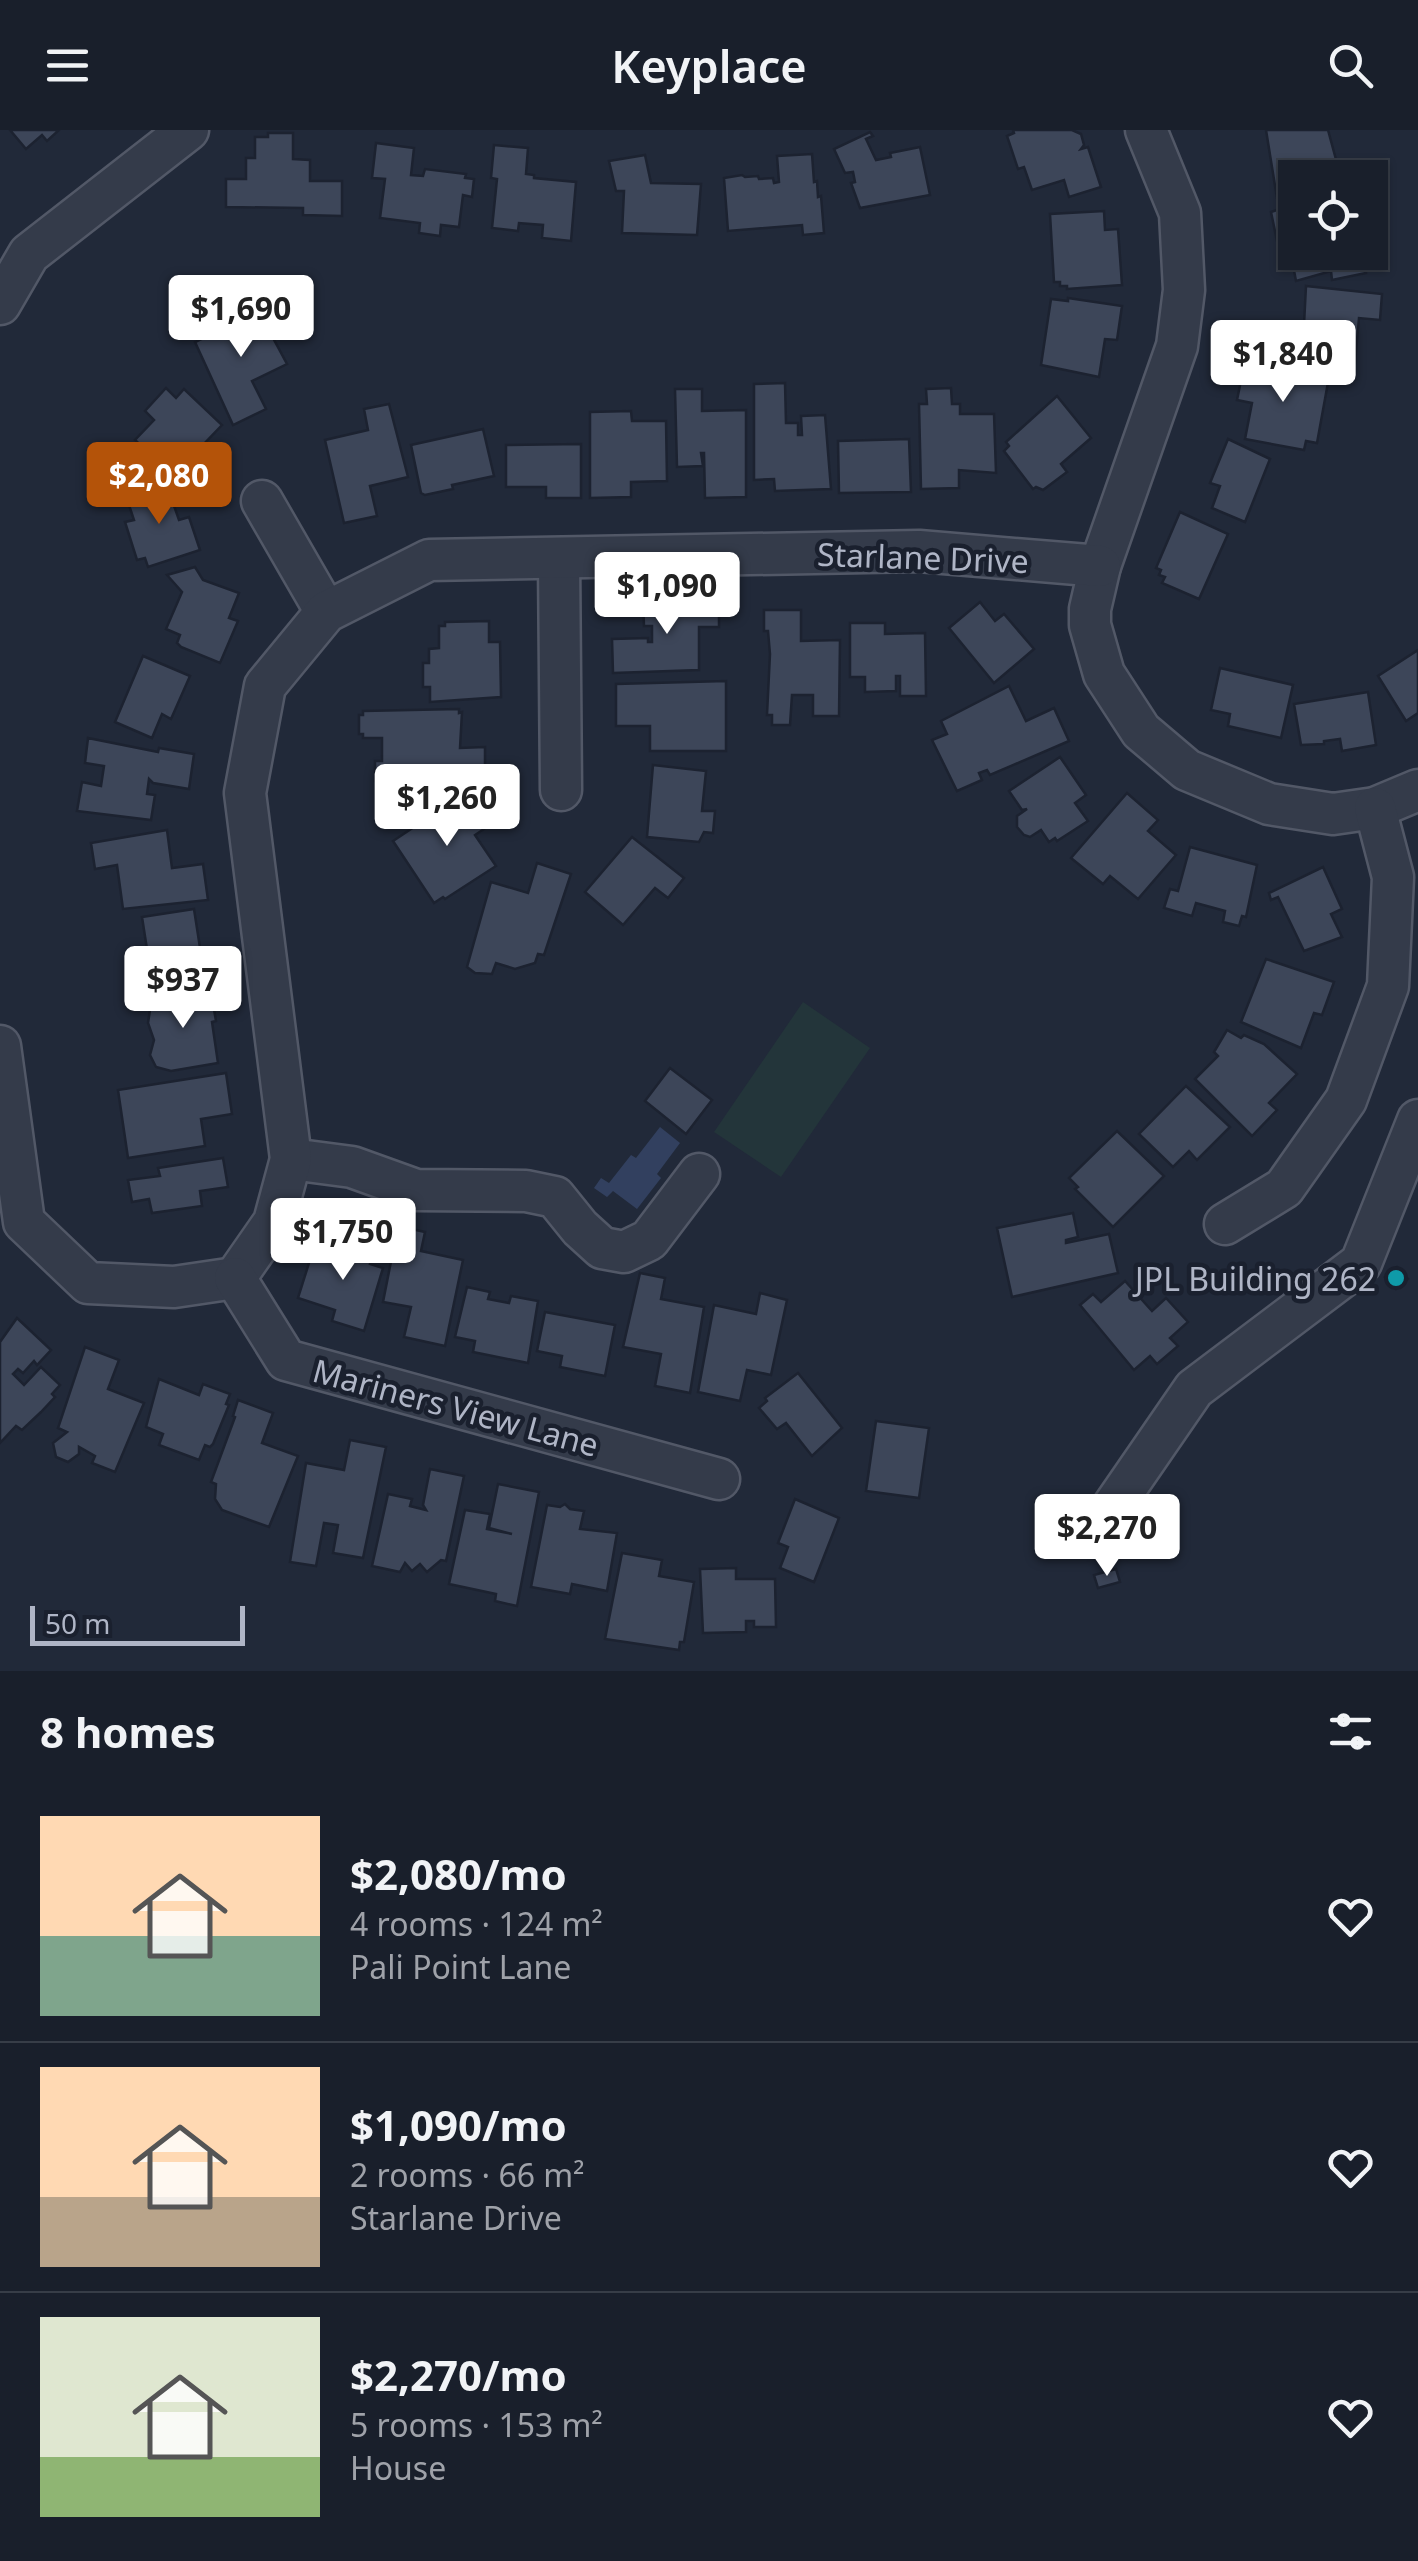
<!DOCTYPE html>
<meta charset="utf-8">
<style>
:root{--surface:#191f2b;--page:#262c37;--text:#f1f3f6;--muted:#9fa2a9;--line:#373d47;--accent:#b45309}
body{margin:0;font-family:"Noto Sans",sans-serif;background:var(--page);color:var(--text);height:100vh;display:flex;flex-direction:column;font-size:38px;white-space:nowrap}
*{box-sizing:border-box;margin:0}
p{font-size:32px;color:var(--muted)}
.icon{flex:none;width:55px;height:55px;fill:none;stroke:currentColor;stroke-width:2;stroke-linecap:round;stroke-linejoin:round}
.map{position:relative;height:1541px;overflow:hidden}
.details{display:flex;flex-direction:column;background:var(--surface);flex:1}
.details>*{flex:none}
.fabs{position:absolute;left:1278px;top:30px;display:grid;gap:20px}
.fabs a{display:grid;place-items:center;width:110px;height:110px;border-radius:0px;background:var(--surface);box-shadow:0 2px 8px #0004,0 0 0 2px var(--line);font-size:50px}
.scale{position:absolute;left:30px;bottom:25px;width:215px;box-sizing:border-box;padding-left:10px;border:5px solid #afb5c6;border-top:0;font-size:28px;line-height:35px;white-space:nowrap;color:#afb5c6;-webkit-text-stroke:8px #1a202e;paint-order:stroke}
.price{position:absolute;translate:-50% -85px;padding:0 22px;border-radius:10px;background:#fff;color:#222;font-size:32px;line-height:65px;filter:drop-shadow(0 2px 5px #0008)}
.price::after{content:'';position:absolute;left:50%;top:60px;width:30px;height:22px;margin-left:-15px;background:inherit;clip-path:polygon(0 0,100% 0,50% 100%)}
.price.selected{background:var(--accent);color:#fff}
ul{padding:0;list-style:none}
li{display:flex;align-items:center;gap:30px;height:250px;padding:0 40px}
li+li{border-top:2px solid var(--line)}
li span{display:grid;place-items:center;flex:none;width:280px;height:200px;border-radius:0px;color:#555}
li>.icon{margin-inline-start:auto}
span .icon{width:120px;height:120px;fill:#fffc;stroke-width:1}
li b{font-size:42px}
h2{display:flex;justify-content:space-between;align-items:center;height:120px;padding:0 40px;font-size:42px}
header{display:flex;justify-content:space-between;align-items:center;height:130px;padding:0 40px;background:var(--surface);font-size:45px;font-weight:600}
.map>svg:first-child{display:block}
.green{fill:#23353a}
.water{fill:#32405f}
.building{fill:#3d4659;stroke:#1c2230;stroke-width:2.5}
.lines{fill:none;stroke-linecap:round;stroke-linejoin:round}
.minor-casing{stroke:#525867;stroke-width:45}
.minor{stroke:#343b4a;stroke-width:40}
.culture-dot{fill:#0f9aa8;stroke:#1a202e;stroke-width:4}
.labels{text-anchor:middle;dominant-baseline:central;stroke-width:9;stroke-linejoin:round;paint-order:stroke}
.street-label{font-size:32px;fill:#afb5c6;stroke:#1a202e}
.poi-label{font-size:32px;fill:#afb5c6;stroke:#1a202e;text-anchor:end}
</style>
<header><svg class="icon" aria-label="menu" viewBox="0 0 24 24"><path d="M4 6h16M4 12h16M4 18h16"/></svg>Keyplace<svg class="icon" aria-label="search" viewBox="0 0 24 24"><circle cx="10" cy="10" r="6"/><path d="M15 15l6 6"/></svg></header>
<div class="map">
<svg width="1418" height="1541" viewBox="0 0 1418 1541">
<rect width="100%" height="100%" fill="#212939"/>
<path class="green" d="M803,872L870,918L781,1047L714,1002Z"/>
<path class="water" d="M660,997L680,1013L657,1044L661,1048L637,1079L613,1061L607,1067L594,1058L601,1048L609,1053L631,1025L636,1028Z"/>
<g class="building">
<path d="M10,0H59L47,11L42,5L26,19Z"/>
<path d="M1013,0H1072L1081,4L1084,15L1081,19L1088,17L1101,57L1069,67L1064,50L1032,60L1024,37L1018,39L1007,6L1014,3Z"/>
<path d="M1266,0H1328L1341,48H1295V68H1277Z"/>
<path d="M870,2L873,6L866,9L876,30L891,27L890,23L920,17L930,65L860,78L851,53L855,52L853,42L845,43L834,19Z"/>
<path d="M268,3H293V29L310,30V51H342V86L303,85V78L226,77V49H246V28H255V7H268Z"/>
<path d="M376,13L414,18L411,45L423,46L425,39L466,44L465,48L474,49L472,67L463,65L459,97L441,95L440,106L419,103L420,93L380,88L385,49L372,48Z"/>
<path d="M494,15L528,18L526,44L534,45V48L576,52L571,111L542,108L543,95L519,93L518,101L492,98L497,49L491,48Z"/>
<path d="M812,24L814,52L817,51L818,67L821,66L824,103L803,105L802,95L728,101L724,48L742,45L745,47L758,46L759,49L773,48L774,53L779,52L777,26Z"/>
<path d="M645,25L651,53L701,54L697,105L622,103L624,61H616L609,31Z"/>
<path d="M1294,74L1295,122L1363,123L1366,143L1332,150L1331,141L1296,151L1288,109L1277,111L1271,82Z"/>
<path d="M1104,81L1105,100L1118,99L1122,155L1067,159V156H1060V152H1054L1050,84Z"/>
<path d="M1306,156L1382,164L1380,190L1359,188L1355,233L1270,228L1272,192L1304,195Z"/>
<path d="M251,167L287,234L252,251L266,279L233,295L195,212L235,193L227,178Z"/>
<path d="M1068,168L1122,176L1117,210L1105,209L1099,247L1041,235L1051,169L1068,171Z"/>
<path d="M1245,231L1329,247L1317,313L1306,311L1304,320L1245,309L1252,273L1237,270Z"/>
<path d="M785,253L786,293H798V305H802L801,286L825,285L831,359L775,361L774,349L754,350V254Z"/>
<path d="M166,258L176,268L184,259L222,295L173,346L135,310L154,290L145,281Z"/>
<path d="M951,258L952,274H960V284H994L996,343L959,340V358L921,359L919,274H927L926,259Z"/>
<path d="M675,259H702V281L746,280V367L705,368L704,323H701L703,336L677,337Z"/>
<path d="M1057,266L1091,308L1061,334L1067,342L1043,360L1036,357L1033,359L1004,321L1009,316L1006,312Z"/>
<path d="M389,274L408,347L370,356L377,386L344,393L325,310L368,300L364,279Z"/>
<path d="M631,281L632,291H666L667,351L631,352V367L590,368V282Z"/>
<path d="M483,299L494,346L452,355L453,359L425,365L421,363L411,315Z"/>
<path d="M909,309L911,362L839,363L838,311Z"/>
<path d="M1228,309L1270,329L1245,392L1212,378L1220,356L1210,353Z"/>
<path d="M581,314V368H546V357H506V315Z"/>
<path d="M166,353L179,390L189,387L200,420L148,437L145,428L137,430L125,392L134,390L126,366Z"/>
<path d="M1180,382L1228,404L1199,469L1162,453L1165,447L1159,445L1161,440L1156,438Z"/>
<path d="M195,437L203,450L239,463L229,488L238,491L220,533L181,517L177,513L180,505L166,499L182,462L167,445Z"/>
<path d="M719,469V497H699V540L613,543L612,509L648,508V512H652V496H644L643,471Z"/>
<path d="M980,472L995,491L1004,484L1034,519L994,553L949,498Z"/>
<path d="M764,480H801V511L840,510L839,586H813V565H792L790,595H772V585H767L770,524L768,501H764Z"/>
<path d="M489,491V512H500L501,567L430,572V557H423V533H429V519L439,518V496H445V492Z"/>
<path d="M850,493H885V504L925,503L926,566H900V546H896V561L865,562V547H850Z"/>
<path d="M1418,520V583L1406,591L1378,546Z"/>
<path d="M143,526L190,546L171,589L162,584L152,608L115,592Z"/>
<path d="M1220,538L1293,555L1281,608L1228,596L1230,584L1211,580Z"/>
<path d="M726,551V621H650V596H616V554Z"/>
<path d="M1009,556L1026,591L1054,578L1069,611L990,645L987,640L979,643L982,650L957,661L932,610L947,604L941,591Z"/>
<path d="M1368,562L1376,615L1342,621L1340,609L1324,611V614L1301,615L1294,574Z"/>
<path d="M459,579V583L462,582L460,618L485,617V647H480V651H375V631H382V608H363V604H359V585H363V581Z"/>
<path d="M88,608L158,622L159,618L194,624L189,659L153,653L149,649L147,664L155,665L151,690L77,681L82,652L101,656L104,636L85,633Z"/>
<path d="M1060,627L1086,665L1075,673L1088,691L1057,711L1055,708L1049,712L1041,700L1030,707L1024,705L1017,697V686L1027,679L1022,680L1009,661Z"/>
<path d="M653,635L706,641L702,681H715L713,703L704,702L699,712L647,707Z"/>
<path d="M465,663L487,697L475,705L496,736L445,769L443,767L434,773L393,711Z"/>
<path d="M1127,663L1158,690L1148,701L1176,725L1138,769L1110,746L1103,754L1071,728Z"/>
<path d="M167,700L172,738L203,734L208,770L123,779L117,735L95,739L91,713Z"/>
<path d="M632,707L684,748L668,768L655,758L623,795L585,762Z"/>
<path d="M1190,717L1257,735L1246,787L1242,786L1239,796L1223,792L1225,781L1196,773L1192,786L1164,778L1170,759L1178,761Z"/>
<path d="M537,733L571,744L544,825L538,824L535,833L515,839L496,833L492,844L475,843L467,837L491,752L528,763Z"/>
<path d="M1323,737L1342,779L1331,784L1342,807L1304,821L1278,767L1271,770L1269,763Z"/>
<path d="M194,779L205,850L153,858L142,787Z"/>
<path d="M1266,829L1334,852L1322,885L1314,883L1301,918L1241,892Z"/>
<path d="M207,859L208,863L211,862L216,891L212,892L218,933L171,941L156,937L150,925L154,910L148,893L150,880L161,872L160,866Z"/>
<path d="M1227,900L1241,908L1244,905L1264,914L1297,944L1269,973L1277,980L1252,1006L1195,949L1218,926L1214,922Z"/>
<path d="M670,938L712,970L686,1004L645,971Z"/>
<path d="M226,943L232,984L201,989L205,1016L128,1028L118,960Z"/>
<path d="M1186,956L1230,997L1197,1030L1189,1021L1173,1037L1139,1004Z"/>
<path d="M1117,1001L1164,1046L1113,1097L1075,1059L1078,1057L1069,1048Z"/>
<path d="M223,1028L228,1057L200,1061L202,1076L152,1083L149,1069L132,1072L128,1050L160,1046L158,1038Z"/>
<path d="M1073,1083L1078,1107L1066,1110V1113L1109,1104L1118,1143L1012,1167L997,1098Z"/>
<path d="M398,1096L425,1102L421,1121L463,1130L445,1216L404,1207L411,1177L383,1172Z"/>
<path d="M337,1110L374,1122L370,1134L383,1138L364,1201L332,1191L335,1180L298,1168L314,1117L333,1123Z"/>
<path d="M1397,1137L1408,1149L1396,1159L1385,1147Z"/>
<path d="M640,1143L665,1148L661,1169L704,1177L690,1263L655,1256L661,1224L623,1217Z"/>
<path d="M1125,1151L1152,1181L1166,1168L1188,1192L1170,1208L1178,1216L1157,1234L1150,1226L1134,1240L1080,1175L1093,1164L1101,1172Z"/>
<path d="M467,1157L490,1162L488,1169L509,1173L511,1166L538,1171L528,1233L473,1222L475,1211L455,1207Z"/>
<path d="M760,1163L787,1170L771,1245L747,1240L740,1271L698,1262L714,1175L756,1184Z"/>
<path d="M545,1182L615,1195L605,1246L560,1237L562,1226L537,1221Z"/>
<path d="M17,1188L51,1220L37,1235L34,1231L23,1243L18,1239L13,1244L24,1255L41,1237L60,1255L52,1264L55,1267L41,1282L22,1300L16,1296L0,1313V1212Z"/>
<path d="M85,1217L119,1230L108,1259L144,1273L115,1342L92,1333L95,1326L79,1317V1324L68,1332L56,1327L53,1313L67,1302L58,1298Z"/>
<path d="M798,1243L842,1298L812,1326L786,1293L777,1299L759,1278L767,1271L765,1268Z"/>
<path d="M159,1249L199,1265L203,1254L230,1264L226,1274L229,1275L213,1314L210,1317L205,1315L199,1330L159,1315L163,1304L146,1297Z"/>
<path d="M238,1270L273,1283L262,1313L298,1326L269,1397L222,1380L215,1369L216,1354L211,1352L235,1287L233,1286Z"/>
<path d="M876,1291L929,1298L919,1368L866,1361Z"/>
<path d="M350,1310L386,1317L363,1428L333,1423L338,1395L324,1393L316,1436L290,1432L306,1333L344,1340Z"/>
<path d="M430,1339L464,1346L446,1431L441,1430L427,1442L420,1434L412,1441L405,1433L400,1442L372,1436L388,1364L412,1369L410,1376L426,1380L423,1375Z"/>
<path d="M498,1354L539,1362L517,1476L495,1471L496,1464L449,1454L465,1380L490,1384L487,1399L512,1404L489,1398Z"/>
<path d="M795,1369L839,1388L814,1452L780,1438L788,1417L778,1413Z"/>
<path d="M565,1374L570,1379L584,1381L580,1399L617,1403L607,1461L572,1454L570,1464L531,1457L547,1375L560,1377Z"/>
<path d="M622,1423L662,1430L659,1446L694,1452L684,1512H680L679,1520L605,1509Z"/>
<path d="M736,1438V1449H775L776,1497H754V1491H746V1502L703,1503L700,1439Z"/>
<path d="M1116,1439L1120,1452L1098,1458L1094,1445Z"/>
</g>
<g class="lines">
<defs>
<g id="minor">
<path d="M1146,0L1180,83L1184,160L1177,216L1100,436L1090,479V495L1104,544L1141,601L1187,640L1269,674L1333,684L1375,678L1418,660"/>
<path d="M0,174L29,124L188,0"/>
<path d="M262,371L326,482"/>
<path d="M559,430L561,660"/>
<path d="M0,916L24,1092L88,1153L174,1157L235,1148"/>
<path d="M291,1029L352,1037L416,1060L526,1061L555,1067L580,1098L602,1118L624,1122L649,1110L699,1044"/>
<path d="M1225,1094L1284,1058L1346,970L1388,856L1393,747L1375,678"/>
<path d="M235,1148L274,1092L291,1029L245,663L265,556L326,482L429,430L919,421L1100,436"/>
<path d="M235,1148L286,1230L719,1349"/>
<path d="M1110,1381L1194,1259L1361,1133L1418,990"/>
</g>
</defs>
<use href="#minor" class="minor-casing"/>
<use href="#minor" class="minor"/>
</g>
<circle class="culture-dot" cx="1396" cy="1148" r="10"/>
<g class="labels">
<g class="street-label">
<text transform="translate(923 427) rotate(2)">Starlane Drive</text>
<text transform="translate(456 1277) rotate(15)">Mariners View Lane</text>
</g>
<g class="poi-label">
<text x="1376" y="1148">JPL Building 262</text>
</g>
</g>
</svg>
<div class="fabs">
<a><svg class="icon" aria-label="locate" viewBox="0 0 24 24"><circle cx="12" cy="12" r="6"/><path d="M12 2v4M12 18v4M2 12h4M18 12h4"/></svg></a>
</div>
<div class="scale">50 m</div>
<b class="price" style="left:241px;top:230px">$1,690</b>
<b class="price" style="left:1283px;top:275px">$1,840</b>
<b class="price selected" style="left:159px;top:397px">$2,080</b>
<b class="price" style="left:667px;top:507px">$1,090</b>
<b class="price" style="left:447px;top:719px">$1,260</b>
<b class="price" style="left:183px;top:901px">$937</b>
<b class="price" style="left:343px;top:1153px">$1,750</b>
<b class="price" style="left:1107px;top:1449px">$2,270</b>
</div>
<section class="details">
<h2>8 homes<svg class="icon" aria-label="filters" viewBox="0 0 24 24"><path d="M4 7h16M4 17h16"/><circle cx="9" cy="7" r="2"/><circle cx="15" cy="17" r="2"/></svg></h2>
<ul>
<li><span style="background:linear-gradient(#ffd9b3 60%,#7fa58c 0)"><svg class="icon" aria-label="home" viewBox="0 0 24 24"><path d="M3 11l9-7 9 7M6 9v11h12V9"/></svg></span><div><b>$2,080/mo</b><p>4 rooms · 124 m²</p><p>Pali Point Lane</p></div><svg class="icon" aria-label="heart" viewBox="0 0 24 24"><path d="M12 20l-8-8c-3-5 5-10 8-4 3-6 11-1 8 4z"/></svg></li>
<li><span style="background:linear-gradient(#ffd9b3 65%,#b9a48a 0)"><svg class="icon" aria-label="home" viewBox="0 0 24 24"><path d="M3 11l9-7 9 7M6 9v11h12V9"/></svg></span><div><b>$1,090/mo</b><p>2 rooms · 66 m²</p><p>Starlane Drive</p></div><svg class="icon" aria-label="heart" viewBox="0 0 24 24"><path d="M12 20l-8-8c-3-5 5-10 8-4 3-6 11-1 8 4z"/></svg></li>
<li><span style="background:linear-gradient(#dfe7d0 70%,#8fb573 0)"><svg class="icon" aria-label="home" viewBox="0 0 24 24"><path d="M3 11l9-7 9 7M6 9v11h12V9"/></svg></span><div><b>$2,270/mo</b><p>5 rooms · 153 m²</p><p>House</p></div><svg class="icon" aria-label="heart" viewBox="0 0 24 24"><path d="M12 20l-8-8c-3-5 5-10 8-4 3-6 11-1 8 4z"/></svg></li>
</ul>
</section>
